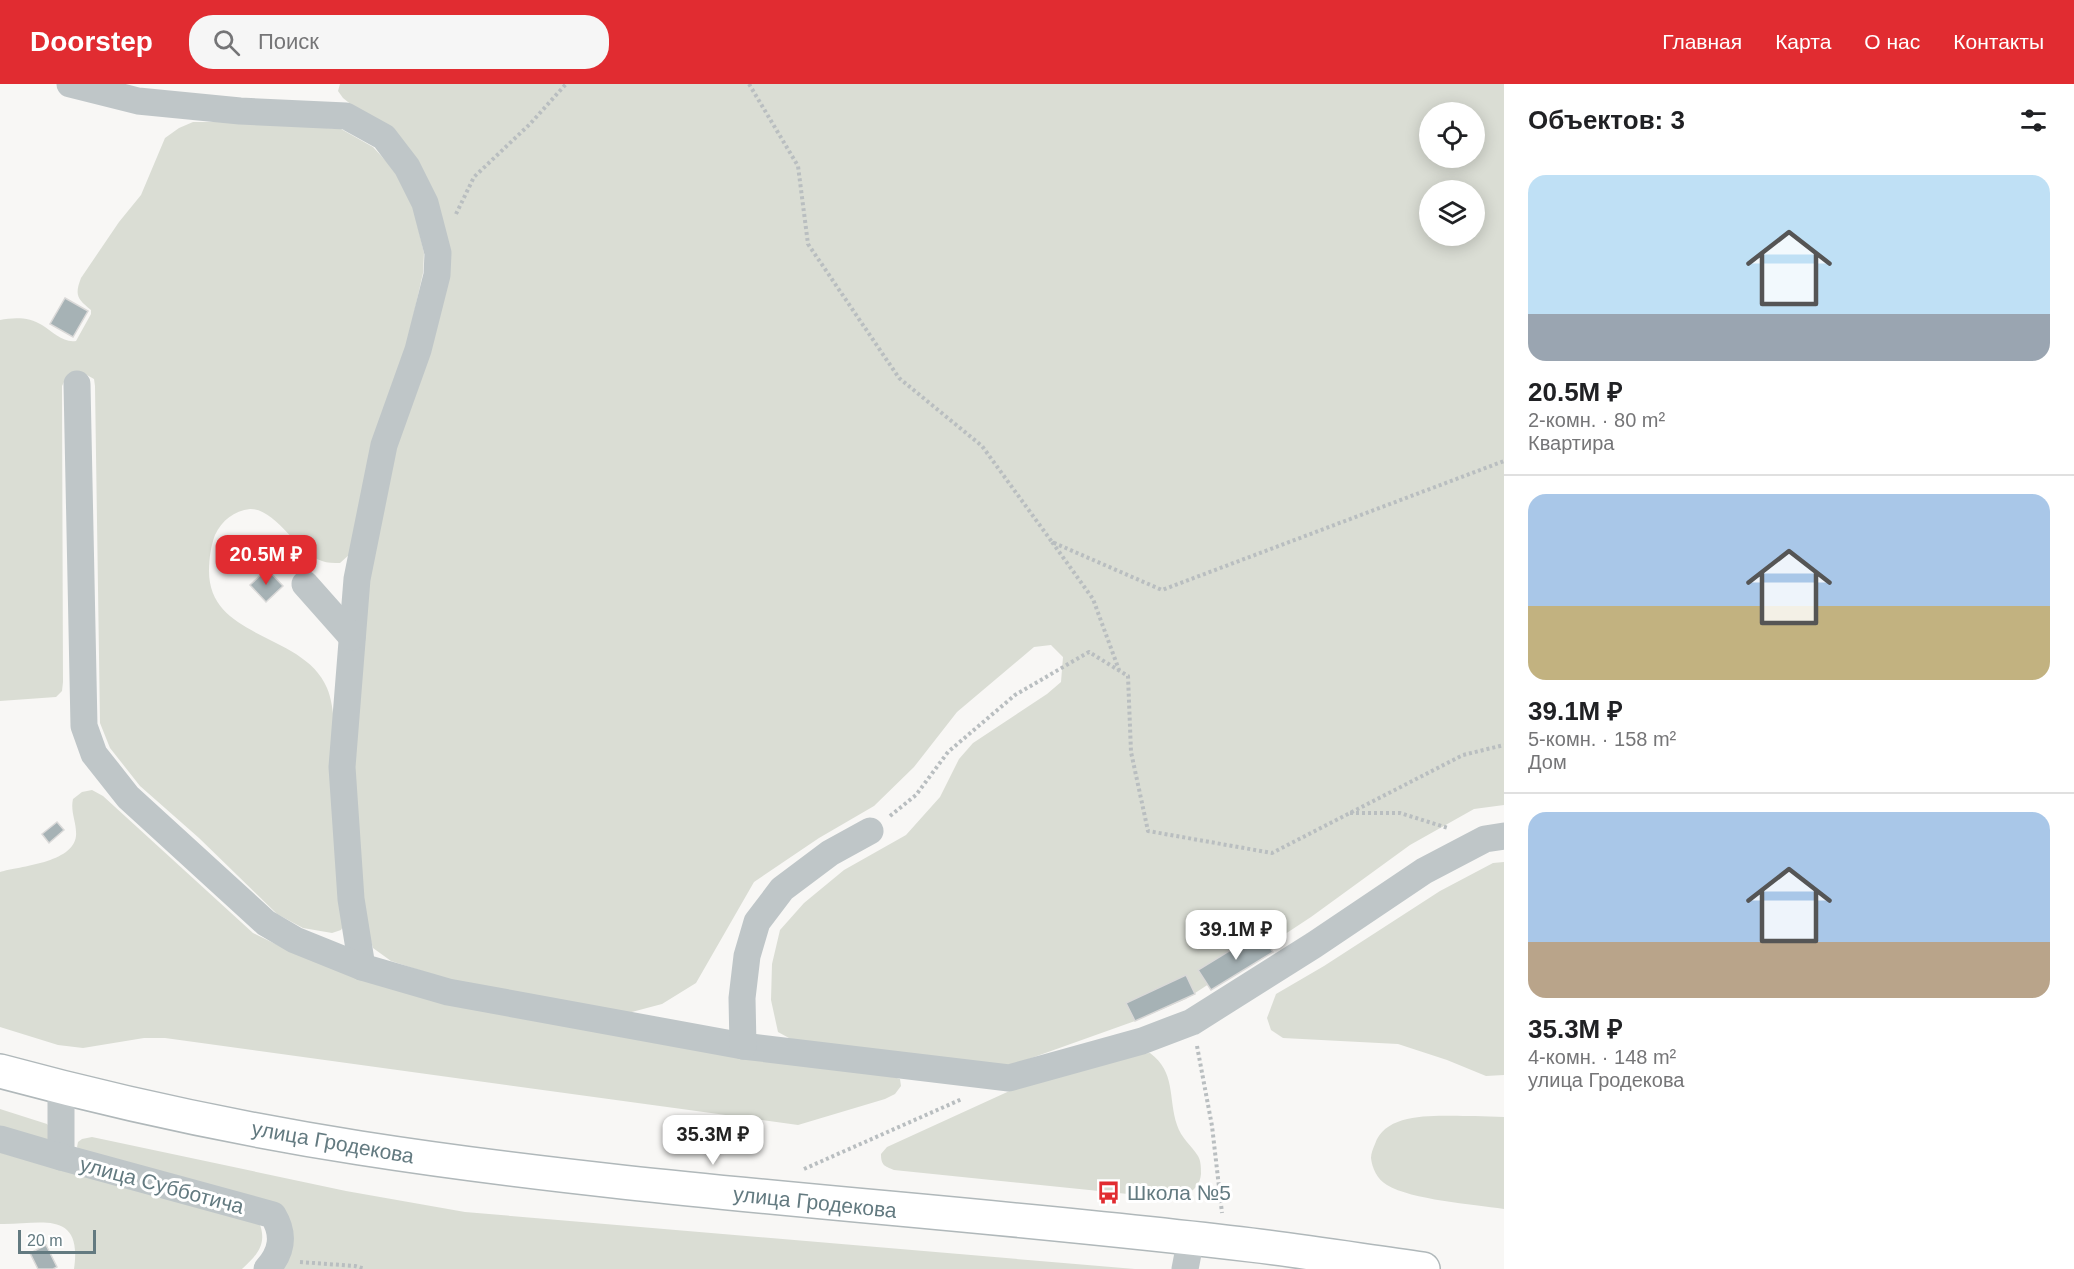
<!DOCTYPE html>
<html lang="ru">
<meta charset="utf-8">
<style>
:root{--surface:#fff;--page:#f6f6f6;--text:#202124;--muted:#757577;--line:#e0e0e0;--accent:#e12c31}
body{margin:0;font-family:Arial,sans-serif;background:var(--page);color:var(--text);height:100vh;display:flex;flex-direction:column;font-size:22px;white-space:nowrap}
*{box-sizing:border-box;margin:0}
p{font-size:20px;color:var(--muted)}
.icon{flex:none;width:33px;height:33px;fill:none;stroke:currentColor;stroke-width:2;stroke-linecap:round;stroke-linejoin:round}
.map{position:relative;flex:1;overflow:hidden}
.drawer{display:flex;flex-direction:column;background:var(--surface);width:570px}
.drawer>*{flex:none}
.tools{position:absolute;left:1419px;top:18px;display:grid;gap:12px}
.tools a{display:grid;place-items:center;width:66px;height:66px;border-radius:50%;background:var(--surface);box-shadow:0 3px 15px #0003;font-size:30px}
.scale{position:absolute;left:18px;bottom:15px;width:78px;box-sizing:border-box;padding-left:6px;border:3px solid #637a80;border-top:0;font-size:16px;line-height:21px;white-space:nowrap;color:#637a80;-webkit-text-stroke:4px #fff;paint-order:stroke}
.price{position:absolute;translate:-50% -51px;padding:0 14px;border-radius:12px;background:#fff;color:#222;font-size:20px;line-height:39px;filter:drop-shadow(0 2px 3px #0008)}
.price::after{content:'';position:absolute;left:50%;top:36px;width:18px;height:14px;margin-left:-9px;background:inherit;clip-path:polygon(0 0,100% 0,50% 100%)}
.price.selected{background:var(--accent);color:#fff}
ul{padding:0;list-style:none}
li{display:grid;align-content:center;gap:12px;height:318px;padding:0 24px}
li+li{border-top:2px solid var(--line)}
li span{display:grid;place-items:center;height:186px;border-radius:18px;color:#555}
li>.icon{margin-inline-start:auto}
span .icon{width:108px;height:108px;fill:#fffc;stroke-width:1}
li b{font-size:26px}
h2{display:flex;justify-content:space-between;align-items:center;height:72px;padding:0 24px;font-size:26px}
header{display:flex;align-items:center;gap:36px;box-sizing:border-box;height:84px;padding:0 30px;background:var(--accent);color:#fff}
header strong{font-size:28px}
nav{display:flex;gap:33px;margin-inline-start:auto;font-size:21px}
.search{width:420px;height:54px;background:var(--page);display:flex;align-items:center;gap:15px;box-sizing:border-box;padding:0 21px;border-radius:24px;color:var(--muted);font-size:22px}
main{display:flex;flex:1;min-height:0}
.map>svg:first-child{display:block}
.green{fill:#daddd4;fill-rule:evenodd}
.building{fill:#a6b2b5;stroke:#dad9d8;stroke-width:1.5}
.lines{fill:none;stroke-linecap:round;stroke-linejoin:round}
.major-casing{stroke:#b0b8ba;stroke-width:36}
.path{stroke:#b9bec0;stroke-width:4;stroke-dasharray:3 3;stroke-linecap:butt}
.minor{stroke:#bfc6c8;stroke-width:27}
.major{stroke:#fff;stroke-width:33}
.labels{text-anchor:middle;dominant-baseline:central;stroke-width:6;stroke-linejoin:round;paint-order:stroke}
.street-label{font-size:21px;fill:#637a80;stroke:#fff}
.poi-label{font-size:21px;fill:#637a80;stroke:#fff;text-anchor:start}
</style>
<header>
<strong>Doorstep</strong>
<div class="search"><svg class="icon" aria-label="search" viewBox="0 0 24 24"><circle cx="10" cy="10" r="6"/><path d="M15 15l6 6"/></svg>Поиск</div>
<nav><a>Главная</a><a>Карта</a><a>О нас</a><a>Контакты</a></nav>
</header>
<main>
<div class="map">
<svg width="1504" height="1185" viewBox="0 0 1504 1185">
<rect width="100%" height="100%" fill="#f8f7f5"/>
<g class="green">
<path d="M340,0H1504V721L1474,725L1410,761L1311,833L1186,915L1135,937L1009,982L800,960L778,948L771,916L772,880L780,846L804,819L844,786L906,751L940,713L959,675L973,659L1047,610L1061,598L1063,573L1051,561L1034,563L957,628L914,683L874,722L819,754L754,798L696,899L662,920L628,929L450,896L391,877L373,864L366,842L350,681L367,489L395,364L450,167L353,22L343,14L338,7ZM1430,28H1474V74H1430ZM1430,106H1474V152H1430Z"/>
<path d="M193,38H240L341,45L373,63L397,89L413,122L424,169L423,189L407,260L350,470L340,479C334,479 327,479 322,477C297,469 276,424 250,425C234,427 222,436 215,451C211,461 209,475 209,486C208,556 304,548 327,604C336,625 334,658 336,681C339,734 342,786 345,839L341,846L332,849L303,844L277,830L199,754L140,702L110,664L100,639L95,302L94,295L85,290L66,294L62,302L63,598L62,607L56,613L0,617V236C14,233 30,233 42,241C53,248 63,259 76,257L91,230V226C78,215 74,212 81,194L119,138L141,111L165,54L179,44Z"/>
<path d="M92,706L103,712L253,849L292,868L890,992L900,995L901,1002L895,1010L885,1015L798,1041L165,954H144L83,964L58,961L0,943V788C20,782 73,779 76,752C77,739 70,728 73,715L82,708Z"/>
<path d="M1504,778V991L1486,992L1447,976L1398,960L1283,954L1271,946L1267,934L1276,910L1324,882L1440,807L1493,779Z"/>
<path d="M1150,969C1176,988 1168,1014 1177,1041C1181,1054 1191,1061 1198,1072C1201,1077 1201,1084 1201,1090C1199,1109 1183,1112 1167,1114L894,1086C884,1082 881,1081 881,1070L887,1063L1016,1004L1136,970Z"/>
<path d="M0,1025L47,1040L51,1045L50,1056L0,1046Z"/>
<path d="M1475,1032L1504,1033V1125C1472,1120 1412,1116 1387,1101C1377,1095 1372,1084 1371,1074C1371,1069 1373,1065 1375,1060C1387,1025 1444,1033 1475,1032Z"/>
<path d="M92,1053L346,1107L465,1128L1135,1185H282L290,1141L81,1069L77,1063L78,1058L82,1055Z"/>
<path d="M0,1065L259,1138C268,1160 257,1171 242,1185H74C83,1124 39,1141 0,1140Z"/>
</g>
<g class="building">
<path d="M65,214L88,227L73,253L50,240Z"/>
<path d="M267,485L283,502L266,518L250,501Z"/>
<path d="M57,738L64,746L49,759L42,750Z"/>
<path d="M1260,848L1273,868L1211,906L1198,886Z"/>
<path d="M1186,891L1195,910L1135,937L1126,919Z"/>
<path d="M46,1161L57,1183L53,1185H38L30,1169Z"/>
</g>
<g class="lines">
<defs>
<path id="major" d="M0,987C118,1019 239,1045 360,1064C655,1110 954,1125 1251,1161C1308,1168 1365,1177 1423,1185"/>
</defs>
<use href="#major" class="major-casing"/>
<g class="path">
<path d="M749,0L798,82L808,160L899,294L982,362L1052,458L1162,506L1504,377"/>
<path d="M456,130L474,93L530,40L566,0"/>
<path d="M1052,458L1093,515L1119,586"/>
<path d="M1350,729H1400L1448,744"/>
<path d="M890,732L916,711L948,668L1015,611L1089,568L1128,592L1131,668L1148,747L1272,769L1463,671L1504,661"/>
<path d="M1197,962L1212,1042L1222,1129"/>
<path d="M804,1085L962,1015"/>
<path d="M300,1178L355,1182L365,1185"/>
</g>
<g class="minor">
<path d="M70,0L138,17L240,27L346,32L384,53L407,83L425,119L438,169L437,191L418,266L384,361L357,495L342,683L351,815L362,883"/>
<path d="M77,300L84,642L94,670L128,713L266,839L295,856L362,883L448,908L743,962L1009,994L1142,957L1192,938L1314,861L1424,787L1485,755L1504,752"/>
<path d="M305,500L352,553"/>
<path d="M743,962L742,914L747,872L757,838L782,805L830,769L870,747"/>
<path d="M61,1003V1073L273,1131C285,1151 282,1168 267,1185"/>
<path d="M0,1055L61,1073"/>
<path d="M1185,1185L1191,1154"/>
</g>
<use href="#major" class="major"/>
</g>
<defs>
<symbol id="bus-bare" viewBox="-9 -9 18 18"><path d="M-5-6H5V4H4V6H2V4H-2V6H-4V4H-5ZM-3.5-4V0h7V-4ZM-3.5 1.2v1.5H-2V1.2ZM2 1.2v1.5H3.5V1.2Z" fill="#e12c31" stroke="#fff" stroke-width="2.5" paint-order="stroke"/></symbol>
</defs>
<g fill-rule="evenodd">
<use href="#bus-bare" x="1092" y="1092" width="33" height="33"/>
</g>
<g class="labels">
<g class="street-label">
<text transform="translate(333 1058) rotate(10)">улица Гродекова</text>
<text transform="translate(162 1101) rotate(15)">улица Субботича</text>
<text transform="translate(815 1118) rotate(6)">улица Гродекова</text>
</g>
<g class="poi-label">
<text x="1127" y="1108">Школа №5</text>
</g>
</g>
</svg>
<div class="tools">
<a><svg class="icon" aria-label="locate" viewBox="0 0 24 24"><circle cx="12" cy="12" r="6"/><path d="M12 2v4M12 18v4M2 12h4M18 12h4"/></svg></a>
<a><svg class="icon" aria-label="layers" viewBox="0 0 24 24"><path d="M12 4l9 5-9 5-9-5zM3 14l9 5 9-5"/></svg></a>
</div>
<div class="scale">20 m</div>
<b class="price selected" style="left:266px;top:502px">20.5M ₽</b>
<b class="price" style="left:1236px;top:877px">39.1M ₽</b>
<b class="price" style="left:713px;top:1082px">35.3M ₽</b>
</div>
<section class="drawer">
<h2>Объектов: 3<svg class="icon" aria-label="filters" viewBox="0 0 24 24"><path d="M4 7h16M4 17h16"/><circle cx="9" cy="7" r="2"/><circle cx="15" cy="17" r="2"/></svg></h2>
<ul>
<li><span style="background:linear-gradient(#bfe0f5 75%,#9aa5b1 0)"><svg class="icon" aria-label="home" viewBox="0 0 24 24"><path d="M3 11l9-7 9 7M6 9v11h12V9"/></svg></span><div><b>20.5M ₽</b><p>2-комн. · 80 m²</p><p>Квартира</p></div></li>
<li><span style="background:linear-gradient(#a9c7e8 60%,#c2b280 0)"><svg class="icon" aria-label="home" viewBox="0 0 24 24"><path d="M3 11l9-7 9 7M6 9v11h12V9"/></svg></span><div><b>39.1M ₽</b><p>5-комн. · 158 m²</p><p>Дом</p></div></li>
<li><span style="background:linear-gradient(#a9c7e8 70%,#b9a48a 0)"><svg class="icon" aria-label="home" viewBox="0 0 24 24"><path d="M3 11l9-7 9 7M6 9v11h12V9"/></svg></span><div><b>35.3M ₽</b><p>4-комн. · 148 m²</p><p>улица Гродекова</p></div></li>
</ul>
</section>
</main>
